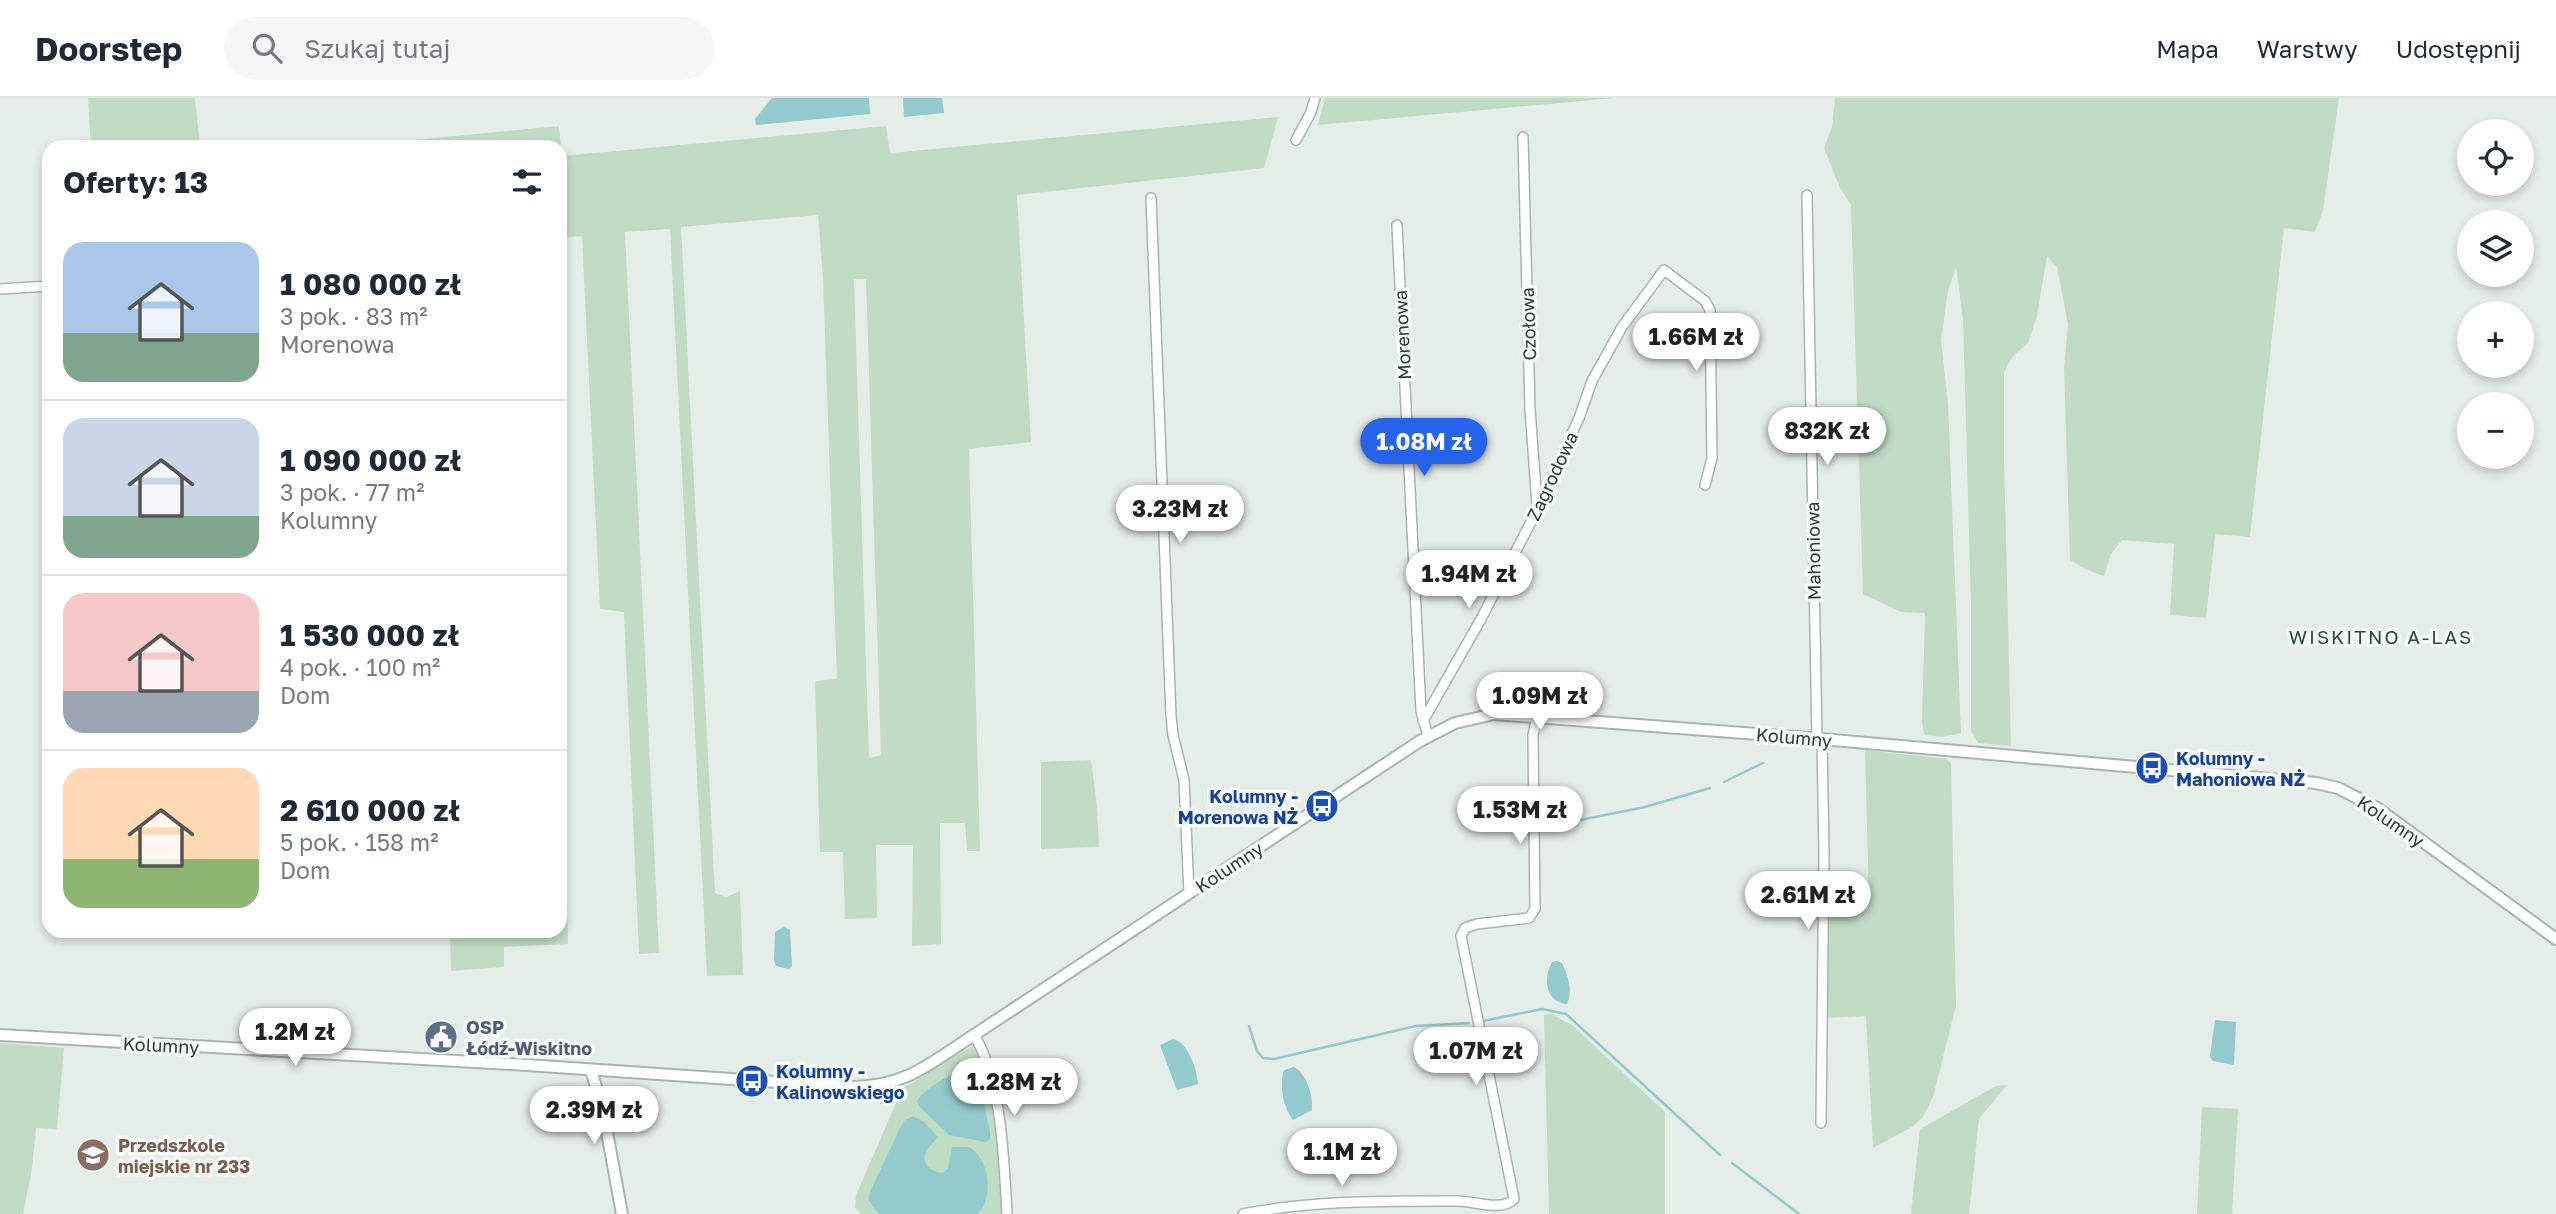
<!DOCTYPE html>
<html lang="pl">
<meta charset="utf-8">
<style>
:root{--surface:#fff;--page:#f6f6f7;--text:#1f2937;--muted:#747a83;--line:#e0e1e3;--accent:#2563eb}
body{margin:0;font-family:"Golos Text",sans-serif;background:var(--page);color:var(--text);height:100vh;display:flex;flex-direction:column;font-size:26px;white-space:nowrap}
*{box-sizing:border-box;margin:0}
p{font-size:23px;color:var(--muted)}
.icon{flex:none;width:38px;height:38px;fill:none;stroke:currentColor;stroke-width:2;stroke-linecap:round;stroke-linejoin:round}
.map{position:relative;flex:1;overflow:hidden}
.side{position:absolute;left:42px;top:42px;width:525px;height:798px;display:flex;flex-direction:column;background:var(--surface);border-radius:21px;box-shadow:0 4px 10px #0003}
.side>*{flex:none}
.tools{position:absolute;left:2457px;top:21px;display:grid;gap:14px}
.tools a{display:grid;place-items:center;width:77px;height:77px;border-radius:50%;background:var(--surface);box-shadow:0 4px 10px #0003;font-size:35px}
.price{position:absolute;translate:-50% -60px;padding:0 16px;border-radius:24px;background:#fff;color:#222;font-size:23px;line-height:46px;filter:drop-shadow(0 2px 4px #0008)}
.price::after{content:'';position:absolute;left:50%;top:42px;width:21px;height:16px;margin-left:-10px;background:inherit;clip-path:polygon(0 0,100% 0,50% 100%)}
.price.on{background:var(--accent);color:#fff}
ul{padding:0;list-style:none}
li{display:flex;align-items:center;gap:21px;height:175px;padding:0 21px}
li+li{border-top:2px solid var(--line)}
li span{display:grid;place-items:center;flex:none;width:196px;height:140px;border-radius:21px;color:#555}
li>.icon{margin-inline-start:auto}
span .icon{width:84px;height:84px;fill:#fffc;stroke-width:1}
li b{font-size:30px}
h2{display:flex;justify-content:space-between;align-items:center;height:84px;padding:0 21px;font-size:30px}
header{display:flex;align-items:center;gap:42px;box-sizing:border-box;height:98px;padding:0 35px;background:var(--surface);border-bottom:2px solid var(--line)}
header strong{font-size:33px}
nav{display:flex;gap:38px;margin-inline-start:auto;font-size:24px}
.search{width:490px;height:63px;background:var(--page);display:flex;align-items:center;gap:18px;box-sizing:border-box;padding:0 24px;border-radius:38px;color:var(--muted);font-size:26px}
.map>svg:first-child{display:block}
.green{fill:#c0dcc5;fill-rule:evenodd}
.water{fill:#92cacd}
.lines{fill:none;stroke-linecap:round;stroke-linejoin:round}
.stream{stroke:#92cacd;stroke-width:2.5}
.minor-casing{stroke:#a8b5af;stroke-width:12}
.tertiary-casing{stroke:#a8b5af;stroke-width:14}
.minor{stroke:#fff;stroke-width:9}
.tertiary{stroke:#fff;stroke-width:10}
.labels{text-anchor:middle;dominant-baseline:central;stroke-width:7;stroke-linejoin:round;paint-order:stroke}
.street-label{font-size:18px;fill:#263e35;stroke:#f6faf7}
.transit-label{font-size:18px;font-weight:bold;fill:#164399;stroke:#f6faf7;text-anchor:start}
.service-label{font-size:18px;font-weight:bold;fill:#4e5e75;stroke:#f6faf7;text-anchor:start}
.education-label{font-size:18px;font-weight:bold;fill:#785e54;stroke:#f6faf7;text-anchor:start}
.neighbourhood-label{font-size:19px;letter-spacing:2px;fill:#234f40;stroke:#f6faf7}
</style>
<header>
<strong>Doorstep</strong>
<div class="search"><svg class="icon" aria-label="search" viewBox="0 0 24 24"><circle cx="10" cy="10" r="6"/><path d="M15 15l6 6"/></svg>Szukaj tutaj</div>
<nav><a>Mapa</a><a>Warstwy</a><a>Udostępnij</a></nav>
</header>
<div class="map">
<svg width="2556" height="1116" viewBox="0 0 2556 1116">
<rect width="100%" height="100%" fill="#e5ede9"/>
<g class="green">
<path d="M88,0H195L200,49H91Z"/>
<path d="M1325,0H1615L1318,27Z"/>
<path d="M1835,0H2339L2323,112L2315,134L2284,130L2250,439L2215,436L2206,520L2170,517L2174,446L2122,442L2111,456L2104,478L2085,471L2070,462L2064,270L2068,226L2057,169L2047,158L2037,218L2028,245L2012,259L2004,274V360L2011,648L1978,645L1971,633V506L1963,221L1956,169L1948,193L1941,242L1948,306L1961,635L1942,639L1924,637L1922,624L1925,515L1901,514L1863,496L1851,107L1840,90L1824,50L1832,29Z"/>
<path d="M1278,19L1264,70L1017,97L1031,344L969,351L980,753H967L965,725H940L941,846L912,848L913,747H876L877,820L845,821L843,754H820L815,583L837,581L823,180L818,117L681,129L715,795L726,799L740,793L743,877L707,878L670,131L625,134L659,855L639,856L624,514L600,511L582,138L560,140V49H413V42L559,28L562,58L886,28L890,55ZM854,181H866L881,657L869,660Z"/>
<path d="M560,568H562L568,846L504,849V869L451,873L450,833H560Z"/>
<path d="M1865,652L1947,661L1951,666L1956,908L1933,999L1923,1019L1912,1029L1873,1050L1866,918L1826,920L1830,803L1869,802Z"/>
<path d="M1091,662L1097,707L1099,749L1041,751V664Z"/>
<path d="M1551,916L1572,927L1665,1014V1116H1549L1544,917Z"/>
<path d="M0,945L64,950L57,1031L36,1030L32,1071L23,1116H0Z"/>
<path d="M971,949L980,954L998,1031L1002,1116H861L855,1109L856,1097L897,1003L838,996L862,997L896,993L902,998L900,992Z"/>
<path d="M2007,987L1979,1021L1969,1116H1911L1920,1031L1996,988Z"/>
<path d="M2202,1009L2238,1011L2232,1116H2197Z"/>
</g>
<g class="water">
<path d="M772,0H869L870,16L756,27L755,21Z"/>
<path d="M903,0H942L944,15L904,19Z"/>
<path d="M784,829L790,832L792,868L789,871L776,868L774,862L775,834Z"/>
<path d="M1557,863L1562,865C1568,877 1573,893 1567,906C1545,904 1543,881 1552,864Z"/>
<path d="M2215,922L2236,924L2234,967L2213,963L2210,959Z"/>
<path d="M1173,941C1188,944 1197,972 1198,986L1177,992L1160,947Z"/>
<path d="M1294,969C1307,976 1313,998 1312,1012L1293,1022C1283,1009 1279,988 1284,972Z"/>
<path d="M967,971L975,974L978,979L990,1034V1041L986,1044L949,1037L920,1009L917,1003C921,993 955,972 967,971Z"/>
<path d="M913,1018L924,1024L938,1039C935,1043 930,1047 927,1052C919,1064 931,1074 942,1075L948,1071L952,1049H969C990,1061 994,1100 978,1116H879L869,1103V1096L900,1030L905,1022Z"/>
</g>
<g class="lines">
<g class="stream">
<path d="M1724,684L1763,665"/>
<path d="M1580,722L1645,709L1710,690"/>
<path d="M1483,923L1542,911L1566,916L1720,1057"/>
<path d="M1249,928L1257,953L1263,960L1274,961L1416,928L1469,925"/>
<path d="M1732,1065L1799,1116"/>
</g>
<defs>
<g id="minor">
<path d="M1523,39L1530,311L1537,407"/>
<path d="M1296,42L1311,14L1315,0"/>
<path d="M1807,97L1817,641"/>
<path d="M1151,100L1171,618L1173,637L1184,682L1189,795"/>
<path d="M1397,127L1421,613L1428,638"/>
<path d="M0,191L49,188"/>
<path d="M1423,623L1481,521L1537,412L1579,320L1592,283L1622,229L1664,172L1705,203L1710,212L1712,360L1705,387"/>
<path d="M974,937C1002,982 1004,1064 1007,1116"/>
<path d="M1821,1025L1824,755L1822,641"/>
<path d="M1243,1116C1313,1102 1386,1103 1458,1103C1474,1103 1502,1114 1514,1101L1461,838L1465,830L1477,826L1529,820L1535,811L1533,637L1537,618"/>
</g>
<g id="tertiary">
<path d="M0,937L512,966L849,989C904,990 931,965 974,937L1420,643L1455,625L1494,616L1822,641L2316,685L2338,690L2377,710L2556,841"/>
<path d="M591,972L603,1012L622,1116"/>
</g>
</defs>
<use href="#minor" class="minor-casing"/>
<use href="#tertiary" class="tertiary-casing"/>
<use href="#minor" class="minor"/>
<use href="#tertiary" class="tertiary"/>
</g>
<defs>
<symbol id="bus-disc" viewBox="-11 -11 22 22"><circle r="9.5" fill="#1a4fb4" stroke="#f6faf7"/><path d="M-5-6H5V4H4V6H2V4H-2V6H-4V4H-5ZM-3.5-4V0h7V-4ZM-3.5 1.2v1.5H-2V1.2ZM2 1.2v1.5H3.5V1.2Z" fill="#fff"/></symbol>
<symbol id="civic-disc" viewBox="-11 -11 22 22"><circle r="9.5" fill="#5c6f8a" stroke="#f6faf7"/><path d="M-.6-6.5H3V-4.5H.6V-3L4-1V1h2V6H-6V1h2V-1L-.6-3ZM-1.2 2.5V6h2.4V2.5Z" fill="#fff"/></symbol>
<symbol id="school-disc" viewBox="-11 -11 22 22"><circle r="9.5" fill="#8d6e63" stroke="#f6faf7"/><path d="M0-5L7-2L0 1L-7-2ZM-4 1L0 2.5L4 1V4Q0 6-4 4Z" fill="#fff"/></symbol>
</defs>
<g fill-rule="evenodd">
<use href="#bus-disc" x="2133" y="651" width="38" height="38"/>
<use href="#bus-disc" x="1303" y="689" width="38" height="38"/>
<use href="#civic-disc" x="422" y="920" width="38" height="38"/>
<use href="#bus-disc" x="733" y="964" width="38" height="38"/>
<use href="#school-disc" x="74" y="1038" width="38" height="38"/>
</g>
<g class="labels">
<g class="street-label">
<text transform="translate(1528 226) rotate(-92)">Czołowa</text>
<text transform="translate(1402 237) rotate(-93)">Morenowa</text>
<text transform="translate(1552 378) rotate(-65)">Zagrodowa</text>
<text transform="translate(1813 453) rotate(-91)">Mahoniowa</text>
<text transform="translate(1794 639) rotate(5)">Kolumny</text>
<text transform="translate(2391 723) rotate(34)">Kolumny</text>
<text transform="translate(1229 769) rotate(-33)">Kolumny</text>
<text transform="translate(161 947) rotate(3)">Kolumny</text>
</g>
<g class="transit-label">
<text x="2176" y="660">Kolumny -<tspan x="2176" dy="21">Mahoniowa NŻ</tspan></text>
<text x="1298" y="698" text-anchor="end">Kolumny -<tspan x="1298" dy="21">Morenowa NŻ</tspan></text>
<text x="776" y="973">Kolumny -<tspan x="776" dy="21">Kalinowskiego</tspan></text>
</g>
<g class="service-label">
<text x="466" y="929">OSP<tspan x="466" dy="21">Łódź-Wiskitno</tspan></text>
</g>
<g class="education-label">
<text x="118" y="1047">Przedszkole<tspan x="118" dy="21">miejskie nr 233</tspan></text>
</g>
<g class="neighbourhood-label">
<text x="2381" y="538">WISKITNO A-LAS</text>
</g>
</g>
</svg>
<div class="tools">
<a><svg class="icon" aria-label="locate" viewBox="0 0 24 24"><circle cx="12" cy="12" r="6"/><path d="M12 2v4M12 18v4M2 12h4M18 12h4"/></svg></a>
<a><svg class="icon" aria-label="layers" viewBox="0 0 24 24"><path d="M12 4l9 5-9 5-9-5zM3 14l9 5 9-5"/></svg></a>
<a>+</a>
<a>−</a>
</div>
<b class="price" style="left:1696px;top:275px">1.66M zł</b>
<b class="price" style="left:1827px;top:369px">832K zł</b>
<b class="price on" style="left:1424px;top:380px">1.08M zł</b>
<b class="price" style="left:1180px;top:447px">3.23M zł</b>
<b class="price" style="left:1469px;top:512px">1.94M zł</b>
<b class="price" style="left:1540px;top:634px">1.09M zł</b>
<b class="price" style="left:1520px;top:748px">1.53M zł</b>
<b class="price" style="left:1808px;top:833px">2.61M zł</b>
<b class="price" style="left:295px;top:970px">1.2M zł</b>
<b class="price" style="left:1476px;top:989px">1.07M zł</b>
<b class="price" style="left:1014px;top:1020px">1.28M zł</b>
<b class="price" style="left:594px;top:1048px">2.39M zł</b>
<b class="price" style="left:1342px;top:1090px">1.1M zł</b>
<section class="side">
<h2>Oferty: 13<svg class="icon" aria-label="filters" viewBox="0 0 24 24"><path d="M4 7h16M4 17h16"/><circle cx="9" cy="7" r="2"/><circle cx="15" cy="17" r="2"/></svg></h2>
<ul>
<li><span style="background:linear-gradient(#a9c7e8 65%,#7fa58c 0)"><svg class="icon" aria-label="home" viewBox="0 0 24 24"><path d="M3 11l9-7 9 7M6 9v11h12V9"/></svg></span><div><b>1 080 000 zł</b><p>3 pok. · 83 m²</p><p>Morenowa</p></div></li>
<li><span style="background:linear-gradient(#c9d6e8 70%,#7fa58c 0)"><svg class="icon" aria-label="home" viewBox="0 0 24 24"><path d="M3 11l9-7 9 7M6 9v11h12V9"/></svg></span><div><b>1 090 000 zł</b><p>3 pok. · 77 m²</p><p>Kolumny</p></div></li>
<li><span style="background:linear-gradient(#f6c9c9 70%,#9aa5b1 0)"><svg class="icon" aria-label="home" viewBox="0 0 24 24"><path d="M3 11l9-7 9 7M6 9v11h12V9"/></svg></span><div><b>1 530 000 zł</b><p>4 pok. · 100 m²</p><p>Dom</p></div></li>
<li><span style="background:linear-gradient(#ffd9b3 65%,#8fb573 0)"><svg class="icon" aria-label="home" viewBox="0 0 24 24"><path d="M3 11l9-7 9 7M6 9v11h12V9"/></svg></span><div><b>2 610 000 zł</b><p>5 pok. · 158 m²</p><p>Dom</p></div></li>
</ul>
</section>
</div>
